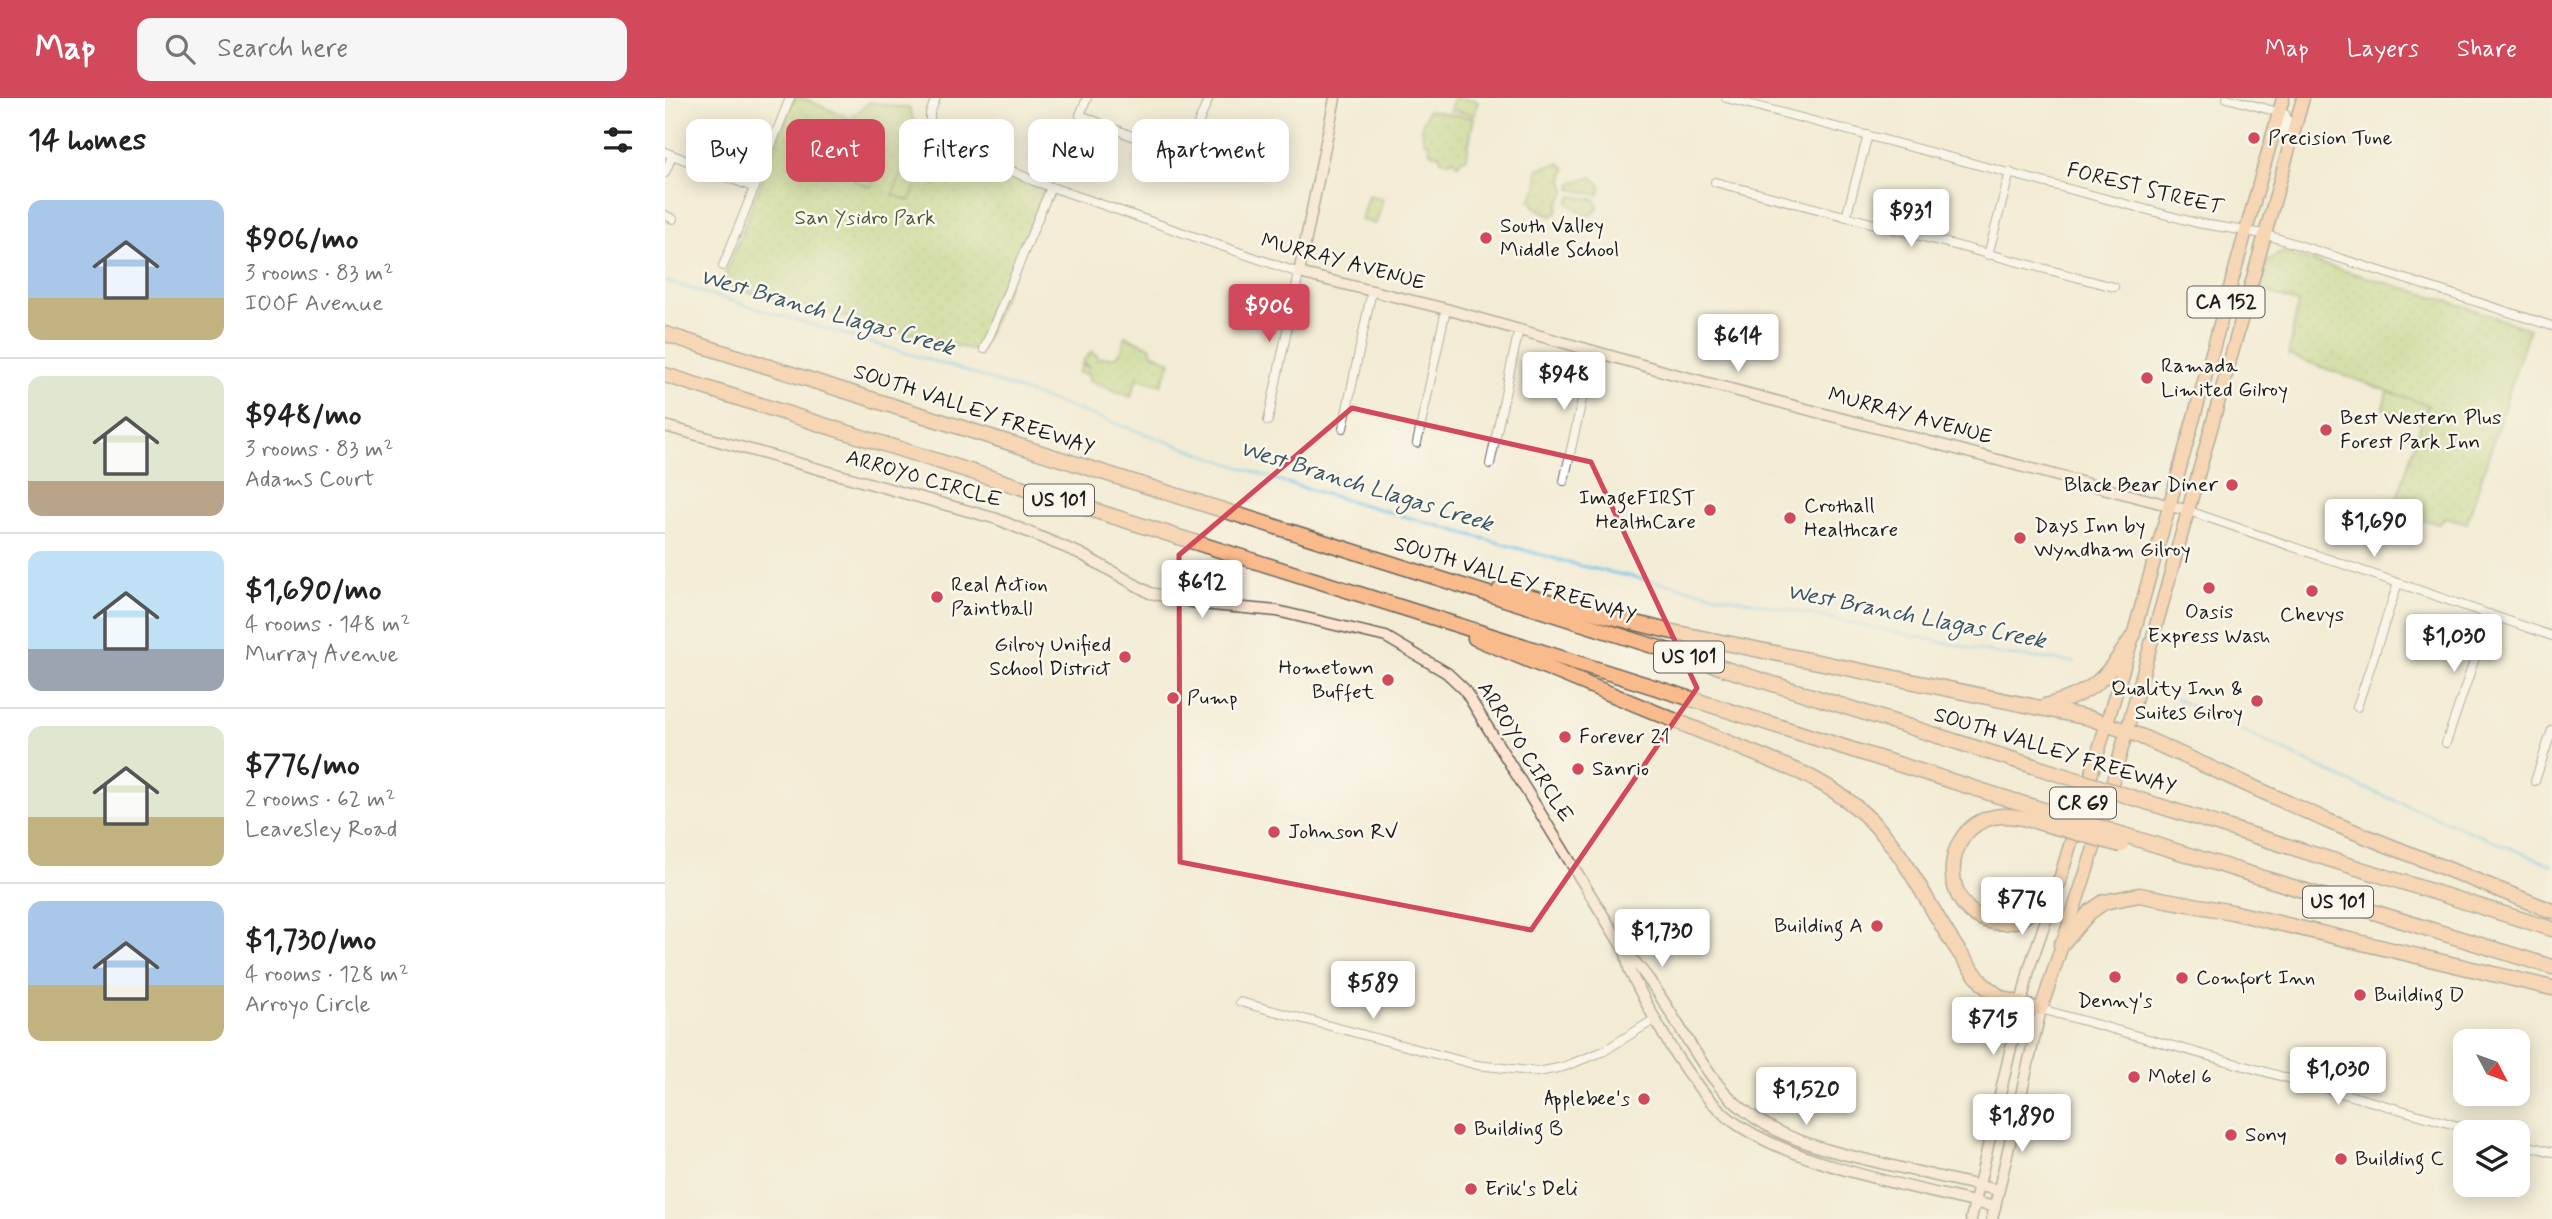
<!DOCTYPE html>
<meta charset="utf-8">
<style>
:root{--surface:#fff;--page:#f6f6f6;--text:#222;--muted:#767676;--line:#e0e0e0;--accent:#d1495b}
body{margin:0;font-family:Mynerve,sans-serif;background:var(--page);color:var(--text);height:100vh;display:flex;flex-direction:column;font-size:26px;white-space:nowrap}
*{box-sizing:border-box;margin:0}
p{font-size:23px;color:var(--muted)}
.icon{flex:none;width:38px;height:38px;fill:none;stroke:currentColor;stroke-width:2;stroke-linecap:round;stroke-linejoin:round}
.map{position:relative;flex:1;overflow:hidden}
.drawer{display:flex;flex-direction:column;background:var(--surface);width:665px}
.drawer>*{flex:none}
.hud{position:absolute;left:21px;top:21px;width:665px;height:63px;display:flex;gap:14px}
.needle{width:46px;rotate:131deg}
.fabs{position:absolute;left:1788px;top:931px;display:grid;gap:14px}
.fabs a{display:grid;place-items:center;width:77px;height:77px;border-radius:14px;background:var(--surface);box-shadow:0 4px 18px #0003;font-size:35px}
.price{position:absolute;translate:-50% -60px;padding:0 16px;border-radius:7px;background:#fff;color:#222;font-size:23px;line-height:46px;filter:drop-shadow(0 2px 4px #0008)}
.price::after{content:'';position:absolute;left:50%;top:42px;width:21px;height:16px;margin-left:-10px;background:inherit;clip-path:polygon(0 0,100% 0,50% 100%)}
.price.active{background:var(--accent);color:#fff}
ul{padding:0;list-style:none}
li{display:flex;align-items:center;gap:21px;height:175px;padding:0 28px}
li+li{border-top:2px solid var(--line)}
li span{display:grid;place-items:center;flex:none;width:196px;height:140px;border-radius:14px;color:#555}
li>.icon{margin-inline-start:auto}
span .icon{width:84px;height:84px;fill:#fffc;stroke-width:1}
li b{font-size:30px}
h2{display:flex;justify-content:space-between;align-items:center;height:84px;padding:0 28px;font-size:30px}
.chip{padding:0 24px;border-radius:14px;background:var(--surface);box-shadow:0 4px 18px #0003;font-size:24px;line-height:63px}
.chip.active{background:var(--accent);color:#fff}
header{display:flex;align-items:center;gap:42px;box-sizing:border-box;height:98px;padding:0 35px;background:var(--accent);color:#fff}
header strong{font-size:33px}
nav{display:flex;gap:38px;margin-inline-start:auto;font-size:24px}
.search{width:490px;height:63px;background:var(--page);display:flex;align-items:center;gap:18px;box-sizing:border-box;padding:0 24px;border-radius:14px;color:var(--muted);font-size:26px}
main{display:flex;flex:1;min-height:0}
.map>svg:first-child{display:block}
.grass{fill:url(#grass-dots);stroke:#677649;stroke-width:2}
.pitch{fill:#b2cf76;stroke:#677649;stroke-width:2}
.lines{fill:none;stroke-linecap:round;stroke-linejoin:round}
.stream{stroke:#6bc0e8;stroke-width:2.5}
.street-casing{stroke:#67655d;stroke-width:10}
.secondary-casing{stroke:#67655d;stroke-width:13}
.primary-casing{stroke:#67655d;stroke-width:15}
.highway-casing{stroke:#67655d;stroke-width:17}
.street{stroke:#fff;stroke-width:8}
.secondary{stroke:#fde4d1;stroke-width:10}
.primary{stroke:#fabb8c;stroke-width:12}
.highway{stroke:#fabb8c;stroke-width:14}
.highway-bridge-casing{stroke:#67655d;stroke-width:17;stroke-linecap:butt}
.highway-bridge{stroke:#fabb8c;stroke-width:14}
.marked{fill:none;stroke:#d1495b;stroke-width:5;stroke-linejoin:round}
.poi-dot{fill:#d1495b;stroke:#fbf7ec;stroke-width:2.5}
.labels{text-anchor:middle;dominant-baseline:central;stroke-width:5;stroke-linejoin:round;paint-order:stroke}
.shield{fill:#fbf7ec;stroke:#5f5e5a;stroke-width:2}
.shield-label{font-size:19px;font-weight:bold;fill:#1c1c1c}
.poi-label{font-size:21px;fill:#1c1c1c;stroke:#fbf7ec;text-anchor:start}
.street-label{font-size:21px;fill:#1c1c1c;stroke:#fbf7ec}
.park-label{font-size:21px;fill:#505b3c;stroke:#fbf7ec}
.water-label{font-size:23px;font-style:italic;fill:#385563;stroke:#fbf7ec}
</style>
<header>
<strong>Map</strong>
<div class="search"><svg class="icon" aria-label="search" viewBox="0 0 24 24"><circle cx="10" cy="10" r="6"/><path d="M15 15l6 6"/></svg>Search here</div>
<nav><a>Map</a><a>Layers</a><a>Share</a></nav>
</header>
<main>
<section class="drawer">
<h2>14 homes<svg class="icon" aria-label="filters" viewBox="0 0 24 24"><path d="M4 7h16M4 17h16"/><circle cx="9" cy="7" r="2"/><circle cx="15" cy="17" r="2"/></svg></h2>
<ul>
<li><span style="background:linear-gradient(#a9c7e8 70%,#c2b280 0)"><svg class="icon" aria-label="home" viewBox="0 0 24 24"><path d="M3 11l9-7 9 7M6 9v11h12V9"/></svg></span><div><b>$906/mo</b><p>3 rooms · 83 m²</p><p>IOOF Avenue</p></div></li>
<li><span style="background:linear-gradient(#dfe7d0 75%,#b9a48a 0)"><svg class="icon" aria-label="home" viewBox="0 0 24 24"><path d="M3 11l9-7 9 7M6 9v11h12V9"/></svg></span><div><b>$948/mo</b><p>3 rooms · 83 m²</p><p>Adams Court</p></div></li>
<li><span style="background:linear-gradient(#bfe0f5 70%,#9aa5b1 0)"><svg class="icon" aria-label="home" viewBox="0 0 24 24"><path d="M3 11l9-7 9 7M6 9v11h12V9"/></svg></span><div><b>$1,690/mo</b><p>4 rooms · 148 m²</p><p>Murray Avenue</p></div></li>
<li><span style="background:linear-gradient(#dfe7d0 65%,#c2b280 0)"><svg class="icon" aria-label="home" viewBox="0 0 24 24"><path d="M3 11l9-7 9 7M6 9v11h12V9"/></svg></span><div><b>$776/mo</b><p>2 rooms · 62 m²</p><p>Leavesley Road</p></div></li>
<li><span style="background:linear-gradient(#a9c7e8 60%,#c2b280 0)"><svg class="icon" aria-label="home" viewBox="0 0 24 24"><path d="M3 11l9-7 9 7M6 9v11h12V9"/></svg></span><div><b>$1,730/mo</b><p>4 rooms · 128 m²</p><p>Arroyo Circle</p></div></li>
</ul>
</section>
<div class="map">
<svg width="1887" height="1121" viewBox="0 0 1887 1121">
<defs>
<pattern id="grass-dots" width="8" height="8" patternUnits="userSpaceOnUse" patternTransform="scale(1.75)"><rect width="8" height="8" fill="#b2cf76"/><path d="M2 2h.1M6 6h.1" fill="none" stroke="#98b166" stroke-width="1.8" stroke-linecap="round"/></pattern>
</defs>
<rect width="100%" height="100%" fill="#fbf7ec"/>
<filter id="ink" filterUnits="userSpaceOnUse"><feTurbulence type="fractalNoise" baseFrequency=".0143" numOctaves="2"/><feDisplacementMap in="SourceGraphic" scale="14" xChannelSelector="R" yChannelSelector="G"/><feConvolveMatrix kernelMatrix="1 2 1 2 8 2 1 2 1" color-interpolation-filters="sRGB"/></filter>
<filter id="wash" filterUnits="userSpaceOnUse"><feTurbulence type="fractalNoise" baseFrequency=".00686" numOctaves="4" result="noise"/><feDisplacementMap in="SourceGraphic" scale="28" xChannelSelector="R" yChannelSelector="G"/><feGaussianBlur stdDeviation="1.57" result="paint"/><feColorMatrix in="noise" values="0 0 0 0 0 0 0 0 0 0 0 0 0 0 0 0 0 1.4 0 .05"/><feComposite in="paint" operator="in"/></filter>
<g filter="url(#wash)">
<rect width="100%" height="100%" fill="#f3ecd5"/>
<g class="grass">
<path d="M129,0H138L186,21L204,4L245,11L252,35L383,92L315,254L56,187Z"/>
<path d="M763,12L809,20L801,61H796L793,67L788,61L782,64L776,62L774,56H768L764,52V45L759,44L756,29Z"/>
<path d="M894,65L901,70L898,82L901,93L894,105L892,115L886,118L870,109L865,102L873,88L872,71Z"/>
<path d="M927,79L934,85L936,93L933,97L906,91L907,85Z"/>
<path d="M907,98L930,101L933,109L928,116L919,118L903,104Z"/>
<path d="M1615,154L1787,204L1864,231L1802,425L1780,419L1774,426L1728,413L1762,307L1623,257L1633,205L1593,191L1603,163Z"/>
<path d="M460,238L486,249V254L506,264L496,287L472,280L466,299L424,283L423,276L413,275L417,267L424,269L417,264L427,253L434,260L451,259L457,252Z"/>
</g>
<g class="pitch">
<path d="M788,0L813,2L810,17L785,12Z"/>
<path d="M200,54L217,60L206,89L189,83Z"/>
<path d="M239,68L256,75L245,103L228,97Z"/>
<path d="M703,97L718,101L711,126L696,122Z"/>
<path d="M1722,293L1763,307L1756,324L1718,311Z"/>
</g>
<g class="lines">
<g class="stream">
<path d="M0,183L295,271L618,384L916,468L1333,556L1409,564"/>
<path d="M1511,601L1685,684L1887,767"/>
</g>
</g>
</g>
<g filter="url(#ink)">
<g class="lines">
<defs>
<g id="street">
<path d="M271,0L265,15V25L279,42L369,83L634,175L603,323"/>
<path d="M422,0L415,17L519,59L544,0"/>
<path d="M1061,0L1532,125L1599,136L1887,228"/>
<path d="M1562,0L1620,16L1622,21L1617,39L1623,52"/>
<path d="M0,54L90,90"/>
<path d="M0,75L7,58"/>
<path d="M1050,84L1449,189"/>
<path d="M0,117L8,121"/>
<path d="M1181,119L1203,37"/>
<path d="M1323,157L1345,74"/>
<path d="M58,168L125,0"/>
<path d="M319,251L386,89"/>
<path d="M678,330L707,192"/>
<path d="M752,345L781,211"/>
<path d="M825,366L854,231"/>
<path d="M899,383L928,252"/>
<path d="M1521,412L1887,538"/>
<path d="M1692,609L1733,485"/>
<path d="M1781,645L1825,516"/>
<path d="M1870,683L1887,632"/>
<path d="M575,904L812,967L873,974L898,969L939,953L990,921"/>
<path d="M1376,911L1815,1034"/>
<path d="M1853,1045L1887,1054"/>
</g>
<g id="secondary">
<path d="M670,0L634,175L781,211L1005,275L1521,412"/>
<path d="M0,328L332,421L416,456L485,495L536,506L612,513L721,539L782,575L799,591L960,853C996,890 1017,939 1048,980C1090,1038 1159,1052 1224,1067C1261,1076 1297,1084 1333,1092"/>
<path d="M961,856L965,874C991,923 1017,979 1059,1016C1114,1065 1257,1091 1330,1109"/>
<path d="M1306,1121L1365,868L1392,790"/>
<path d="M1327,1121L1376,911"/>
</g>
<g id="primary">
<path d="M1394,784L1468,538L1618,0"/>
<path d="M1356,906L1376,911L1430,747L1638,0"/>
</g>
<g id="highway">
<path d="M0,236L1400,678"/>
<path d="M0,277L1391,716"/>
<path d="M835,491L1003,533L1424,620L1475,638L1665,724L1887,813"/>
<path d="M810,540L1137,675C1246,727 1249,804 1319,887L1336,900L1356,906"/>
<path d="M1380,608C1430,595 1441,580 1468,538"/>
<path d="M1469,700L1887,831"/>
<path d="M1387,728C1368,723 1348,715 1329,719C1275,730 1273,814 1329,824C1338,825 1346,825 1355,821C1371,812 1382,797 1394,784"/>
<path d="M1459,737L1887,869"/>
<path d="M1396,847L1425,814L1439,804L1474,797L1567,814L1887,890"/>
</g>
</defs>
<use href="#street" class="street-casing"/>
<use href="#secondary" class="secondary-casing"/>
<use href="#primary" class="primary-casing"/>
<use href="#highway" class="highway-casing"/>
<use href="#street" class="street"/>
<use href="#secondary" class="secondary"/>
<use href="#primary" class="primary"/>
<use href="#highway" class="highway"/>
<defs>
<g id="highway-bridge">
<path d="M1400,678L1469,700"/>
<path d="M1391,716L1459,737"/>
<path d="M1387,728L1456,747"/>
</g>
</defs>
<use href="#highway-bridge" class="highway-bridge-casing"/>
<use href="#highway-bridge" class="highway-bridge"/>
</g>
</g>
<path d="M0 0H1887V1121H0ZM687,310L926,364L1032,590L866,832L515,764L514,457Z" fill="#f3ecd5" fill-opacity=".55" fill-rule="evenodd"/>
<path class="marked" d="M687,310L926,364L1032,590L866,832L515,764L514,457Z"/>
<g class="poi-dot">
<circle cx="1589" cy="40" r="7"/>
<circle cx="821" cy="140" r="7"/>
<circle cx="1482" cy="280" r="7"/>
<circle cx="1661" cy="332" r="7"/>
<circle cx="1567" cy="387" r="7"/>
<circle cx="1045" cy="412" r="7"/>
<circle cx="1125" cy="420" r="7"/>
<circle cx="1355" cy="440" r="7"/>
<circle cx="1544" cy="490" r="7"/>
<circle cx="1647" cy="493" r="7"/>
<circle cx="272" cy="499" r="7"/>
<circle cx="460" cy="559" r="7"/>
<circle cx="723" cy="582" r="7"/>
<circle cx="508" cy="600" r="7"/>
<circle cx="1592" cy="603" r="7"/>
<circle cx="900" cy="639" r="7"/>
<circle cx="913" cy="671" r="7"/>
<circle cx="609" cy="734" r="7"/>
<circle cx="1212" cy="828" r="7"/>
<circle cx="1450" cy="879" r="7"/>
<circle cx="1517" cy="880" r="7"/>
<circle cx="1695" cy="897" r="7"/>
<circle cx="1469" cy="979" r="7"/>
<circle cx="979" cy="1001" r="7"/>
<circle cx="795" cy="1031" r="7"/>
<circle cx="1566" cy="1037" r="7"/>
<circle cx="1676" cy="1061" r="7"/>
<circle cx="806" cy="1091" r="7"/>
</g>
<g class="labels">
<g class="shield">
<rect x="1522.5" y="188.5" width="77" height="31" rx="5"/>
<rect x="359" y="386.5" width="70" height="31" rx="5"/>
<rect x="989" y="543.5" width="70" height="31" rx="5"/>
<rect x="1385" y="689.5" width="66" height="31" rx="5"/>
<rect x="1638" y="788.5" width="70" height="31" rx="5"/>
</g>
<g class="shield-label">
<text x="1561" y="204">CA 152</text>
<text x="394" y="402">US 101</text>
<text x="1024" y="559">US 101</text>
<text x="1418" y="705">CR G9</text>
<text x="1673" y="804">US 101</text>
</g>
<g class="poi-label">
<text x="1603" y="40">Precision Tune</text>
<text x="835" y="128">South Valley<tspan x="835" dy="24">Middle School</tspan></text>
<text x="1496" y="268">Ramada<tspan x="1496" dy="24">Limited Gilroy</tspan></text>
<text x="1675" y="320">Best Western Plus<tspan x="1675" dy="24">Forest Park Inn</tspan></text>
<text x="1553" y="387" text-anchor="end">Black Bear Diner</text>
<text x="1031" y="400" text-anchor="end">ImageFIRST<tspan x="1031" dy="24">HealthCare</tspan></text>
<text x="1139" y="408">Crothall<tspan x="1139" dy="24">Healthcare</tspan></text>
<text x="1369" y="428">Days Inn by<tspan x="1369" dy="24">Wyndham Gilroy</tspan></text>
<text x="286" y="487">Real Action<tspan x="286" dy="24">Paintball</tspan></text>
<text x="1544" y="514" text-anchor="middle">Oasis<tspan x="1544" dy="24">Express Wash</tspan></text>
<text x="1647" y="517" text-anchor="middle">Chevys</text>
<text x="446" y="547" text-anchor="end">Gilroy Unified<tspan x="446" dy="24">School District</tspan></text>
<text x="709" y="570" text-anchor="end">Hometown<tspan x="709" dy="24">Buffet</tspan></text>
<text x="1578" y="591" text-anchor="end">Quality Inn &amp;<tspan x="1578" dy="24">Suites Gilroy</tspan></text>
<text x="522" y="600">Pump</text>
<text x="914" y="639">Forever 21</text>
<text x="927" y="671">Sanrio</text>
<text x="623" y="734">Johnson RV</text>
<text x="1198" y="828" text-anchor="end">Building A</text>
<text x="1531" y="880">Comfort Inn</text>
<text x="1709" y="897">Building D</text>
<text x="1450" y="903" text-anchor="middle">Denny's</text>
<text x="1483" y="979">Motel 6</text>
<text x="965" y="1001" text-anchor="end">Applebee's</text>
<text x="809" y="1031">Building B</text>
<text x="1580" y="1037">Sony</text>
<text x="1690" y="1061">Building C</text>
<text x="820" y="1091">Erik's Deli</text>
</g>
<g class="street-label">
<text transform="translate(1480 91) rotate(14)">FOREST STREET</text>
<text transform="translate(678 164) rotate(15)">MURRAY AVENUE</text>
<text transform="translate(309 312) rotate(18)">SOUTH VALLEY FREEWAY</text>
<text transform="translate(1245 318) rotate(15)">MURRAY AVENUE</text>
<text transform="translate(259 381) rotate(16)">ARROYO CIRCLE</text>
<text transform="translate(850 482) rotate(17)">SOUTH VALLEY FREEWAY</text>
<text transform="translate(1390 653) rotate(17)">SOUTH VALLEY FREEWAY</text>
<text transform="translate(860 654) rotate(58)">ARROYO CIRCLE</text>
</g>
<g class="park-label">
<text x="200" y="120">San Ysidro Park</text>
</g>
<g class="water-label">
<text transform="translate(162 215) rotate(16)">West Branch Llagas Creek</text>
<text transform="translate(701 389) rotate(17)">West Branch Llagas Creek</text>
<text transform="translate(1251 519) rotate(11)">West Branch Llagas Creek</text>
</g>
</g>
</svg>
<div class="fabs">
<a><svg class="needle" viewBox="-14 -14 28 28"><path d="M0-13l5 13h-10z" fill="#e53935"/><path d="M0 13l5-13h-10z" fill="#767676"/></svg></a>
<a><svg class="icon" aria-label="layers" viewBox="0 0 24 24"><path d="M12 4l9 5-9 5-9-5zM3 14l9 5 9-5"/></svg></a>
</div>
<b class="price" style="left:1246px;top:151px">$931</b>
<b class="price active" style="left:604px;top:246px">$906</b>
<b class="price" style="left:1073px;top:276px">$614</b>
<b class="price" style="left:899px;top:314px">$948</b>
<b class="price" style="left:1709px;top:461px">$1,690</b>
<b class="price" style="left:537px;top:522px">$612</b>
<b class="price" style="left:1789px;top:576px">$1,030</b>
<b class="price" style="left:1357px;top:839px">$776</b>
<b class="price" style="left:997px;top:871px">$1,730</b>
<b class="price" style="left:708px;top:923px">$589</b>
<b class="price" style="left:1328px;top:959px">$715</b>
<b class="price" style="left:1673px;top:1009px">$1,030</b>
<b class="price" style="left:1141px;top:1029px">$1,520</b>
<b class="price" style="left:1357px;top:1056px">$1,890</b>
<div class="hud">
<a class="chip">Buy</a>
<a class="chip active">Rent</a>
<a class="chip">Filters</a>
<a class="chip">New</a>
<a class="chip">Apartment</a>
</div>
</div>
</main>
